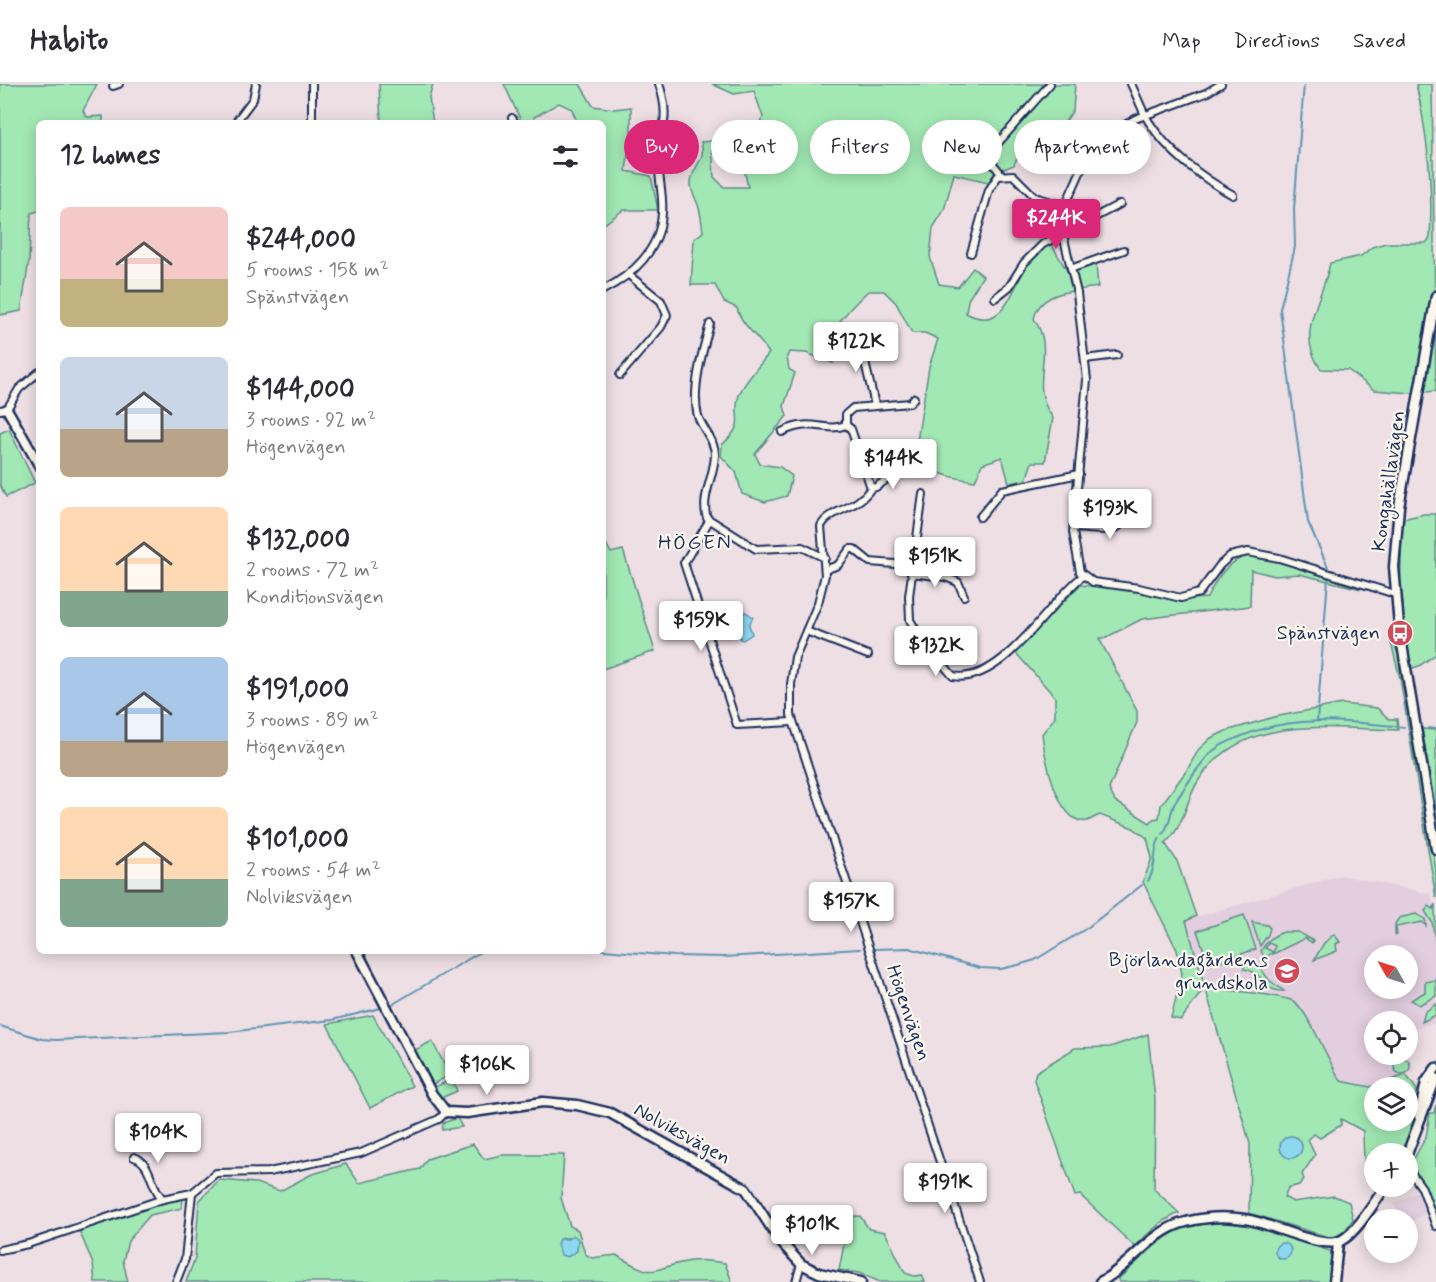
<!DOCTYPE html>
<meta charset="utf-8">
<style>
:root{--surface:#fff;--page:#f7f7f7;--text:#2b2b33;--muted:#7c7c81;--line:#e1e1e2;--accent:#db2777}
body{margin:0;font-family:Mynerve,sans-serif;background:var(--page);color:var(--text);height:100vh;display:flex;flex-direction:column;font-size:22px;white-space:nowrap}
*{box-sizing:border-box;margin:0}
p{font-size:20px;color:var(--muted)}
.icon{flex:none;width:33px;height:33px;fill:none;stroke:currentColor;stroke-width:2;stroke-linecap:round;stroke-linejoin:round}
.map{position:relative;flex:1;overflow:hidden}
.side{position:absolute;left:36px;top:36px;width:570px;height:834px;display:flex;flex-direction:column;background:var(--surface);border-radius:9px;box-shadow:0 3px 15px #0003}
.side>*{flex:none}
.top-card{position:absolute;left:624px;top:36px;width:570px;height:54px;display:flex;gap:12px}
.needle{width:39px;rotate:309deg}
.buttons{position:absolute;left:1364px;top:861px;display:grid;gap:12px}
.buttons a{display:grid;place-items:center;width:54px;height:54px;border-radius:50%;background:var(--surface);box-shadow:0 3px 15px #0003;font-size:30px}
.price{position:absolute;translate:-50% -51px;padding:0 14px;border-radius:6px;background:#fff;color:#222;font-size:20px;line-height:39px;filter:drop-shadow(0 2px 3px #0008)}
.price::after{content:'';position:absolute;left:50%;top:36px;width:18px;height:14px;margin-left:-9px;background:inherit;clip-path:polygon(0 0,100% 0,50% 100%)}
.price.active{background:var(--accent);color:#fff}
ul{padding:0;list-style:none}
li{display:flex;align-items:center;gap:18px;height:150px;padding:0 24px}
li span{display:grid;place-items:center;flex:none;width:168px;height:120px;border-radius:9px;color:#555}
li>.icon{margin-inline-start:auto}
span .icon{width:72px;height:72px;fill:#fffc;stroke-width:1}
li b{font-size:26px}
h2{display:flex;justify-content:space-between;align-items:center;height:72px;padding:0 24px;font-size:26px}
.chip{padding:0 21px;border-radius:27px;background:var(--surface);box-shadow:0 3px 15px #0003;font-size:21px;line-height:54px}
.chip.active{background:var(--accent);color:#fff}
header{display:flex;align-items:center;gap:36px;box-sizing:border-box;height:84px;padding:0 30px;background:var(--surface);border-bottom:2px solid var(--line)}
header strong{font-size:28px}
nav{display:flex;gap:33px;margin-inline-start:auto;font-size:21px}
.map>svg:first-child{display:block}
.built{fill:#e3cedf;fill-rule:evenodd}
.green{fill:#a2e8b4;stroke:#5e8c89;stroke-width:1.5;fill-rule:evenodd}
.water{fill:#8dd8ee;stroke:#5f94b4;stroke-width:1.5}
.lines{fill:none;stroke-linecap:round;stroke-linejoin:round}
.stream{stroke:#5f94b4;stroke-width:2}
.street-casing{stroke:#1b2f5e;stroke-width:10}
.secondary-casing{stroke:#1b2f5e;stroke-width:13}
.street{stroke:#fbf7ec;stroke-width:6}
.secondary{stroke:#fbf7ec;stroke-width:8}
.labels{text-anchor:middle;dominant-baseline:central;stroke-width:4.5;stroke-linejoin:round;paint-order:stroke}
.street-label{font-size:20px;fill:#1b2f5e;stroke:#fbf7ec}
.poi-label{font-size:20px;fill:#1b2f5e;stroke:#fbf7ec;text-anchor:end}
.neighbourhood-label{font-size:21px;letter-spacing:1.5px;fill:#1b2f5e;stroke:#fbf7ec}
</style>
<header>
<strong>Habito</strong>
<nav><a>Map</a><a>Directions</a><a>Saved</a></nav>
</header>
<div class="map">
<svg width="1436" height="1198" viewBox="0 0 1436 1198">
<rect width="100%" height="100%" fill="#eddfe4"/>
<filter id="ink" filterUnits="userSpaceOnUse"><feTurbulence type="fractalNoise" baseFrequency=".0167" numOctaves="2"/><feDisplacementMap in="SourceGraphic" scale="12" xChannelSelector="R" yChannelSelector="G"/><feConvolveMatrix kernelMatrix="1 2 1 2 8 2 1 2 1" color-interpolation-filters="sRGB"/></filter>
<g filter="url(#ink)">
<g class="built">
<path d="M1341,791L1431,810L1436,837V939L1407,946V938H1374V970H1407V948L1408,969L1415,988L1370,1003L1341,997L1282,913L1205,903L1186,836ZM1374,872H1407V904H1374Z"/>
<path d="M1417,1108L1427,1128L1408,1140L1407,1136L1396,1125L1394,1119Z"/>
</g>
<g class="green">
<path d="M0,0H97L83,27L87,33L103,32V39H39V127L31,129L29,177L21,227L0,231Z"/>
<path d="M379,0H433L429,13L433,39H381Z"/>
<path d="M504,0H580L593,22L614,25L631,23V50L626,87L651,92L658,126H623L603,141V39H577L572,25L559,19L534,33L536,39H522Z"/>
<path d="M712,0H1075L1073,26L1062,43L1068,50L1062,59L1052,49L1036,63L1027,61L1020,67L1014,81L996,88L988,98L954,90L944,126L933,144L930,173L939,200L958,203L973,184L983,192L968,216L966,229C1003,249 1011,208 1026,183C1033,171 1042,160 1050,149L1053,163L1067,187L1096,180L1098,203C1074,207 1039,207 1034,235C1058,269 1026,299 1053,334L1045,378H1032L1026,396L1009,399L1002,373L982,380L975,397C948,393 921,390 917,357L929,283L938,255L925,249H912L896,219L884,207H868C847,227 824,248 833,279L806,269L789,268L787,273L789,285L795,289L784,322L787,332L755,370L760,380L780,383L792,392L787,412L765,418L742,410L736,388L721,372L722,361C749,336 731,336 739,311C743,299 762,279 769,269C759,253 741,241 737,224L724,218L715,201H691L694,155L703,148C702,140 701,131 699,124C696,113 688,105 692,93C696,78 706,76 701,58L712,57L714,93L724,103H748L743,81L763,33L754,7L734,10Z"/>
<path d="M1416,0H1432L1436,307L1411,309L1374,306L1348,286L1321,285C1294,249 1323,216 1330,179L1361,172L1372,163L1386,159H1426L1430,154C1433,101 1428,52 1416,0Z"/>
<path d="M1041,118L1061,125L1059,141H1035Z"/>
<path d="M9,345L35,399L6,413L0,401V349Z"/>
<path d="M1424,430H1436V570L1419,582L1409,585L1400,518L1402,438L1403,435Z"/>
<path d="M603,454L611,469L623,466L655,567L603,585Z"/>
<path d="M1249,471L1295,482L1361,505L1299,490L1275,492L1251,486L1250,522L1142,535L1105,554H1099L1137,627V638L1109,705L1115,717L1150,739L1153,735L1159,734L1161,721L1187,686L1199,665L1211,654L1226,647L1274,633L1342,620L1377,624L1389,635H1397L1398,646C1328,645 1240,628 1197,699C1185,719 1184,744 1165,759L1177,777L1196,832L1186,837L1205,903C1226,907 1279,910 1293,917C1307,924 1330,981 1341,997L1370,1003L1406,991L1417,1006L1413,1021L1415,1036L1403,1069L1374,1070V1095C1361,1086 1364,1061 1363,1047L1341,1035V1041L1320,1054L1314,1050L1308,1056L1315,1071L1302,1090L1304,1095L1299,1101L1288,1104L1284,1113L1293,1118L1334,1112L1349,1118L1353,1135L1344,1148L1332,1154L1249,1129L1250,1060L1205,903L1181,936L1171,934L1182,890L1177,866L1143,798L1152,774L1147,754L1133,744L1100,731C1096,732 1091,736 1087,737C1057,742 1044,669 1042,650L1055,633V613L1015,568L1080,501L1134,506L1175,516L1207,514C1217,493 1227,478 1249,471ZM1374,1004H1407V1036H1374Z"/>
<path d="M1388,547L1400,574L1436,786V814L1400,594Z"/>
<path d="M1422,645L1436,646V731Z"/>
<path d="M1435,820L1436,860L1432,838L1425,827L1429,822L1433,825Z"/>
<path d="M1416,830L1425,835L1426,842L1422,838L1396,843L1397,851H1395V840L1399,834Z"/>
<path d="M1244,831L1256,865L1209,881L1197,847Z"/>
<path d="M1252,838L1267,841L1270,844L1268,851L1260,862Z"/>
<path d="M1284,848H1298L1314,857L1312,859L1305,854L1273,870L1275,862L1269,859L1265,864L1273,868L1265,874L1261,867C1266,857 1273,851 1284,848Z"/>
<path d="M1334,850L1340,858L1336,860L1337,867L1314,876L1324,859Z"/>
<path d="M1248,875L1257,879L1269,896L1284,907C1262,908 1265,888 1244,885V877Z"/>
<path d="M1436,896V912L1419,921L1411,916L1425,908V898Z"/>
<path d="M1436,920V931L1422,938L1425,928Z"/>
<path d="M373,931L412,1002L370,1024L327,940Z"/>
<path d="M1148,950L1155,1015L1154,1105L1179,1129L1163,1137L1134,1162L1080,1111L1075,1112L1034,996L1036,988L1075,964L1110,963Z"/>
<path d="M432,957L450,991L433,1000L415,966Z"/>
<circle cx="1402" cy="982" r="8"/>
<path d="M452,995L457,1007L441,1014L433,1004Z"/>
<path d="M1436,1021V1131L1411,1080L1426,1053L1430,1029H1434Z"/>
<path d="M457,1034L462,1043L442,1046L443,1039Z"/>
<path d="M473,1060L484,1075L502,1071H564L561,1114L570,1142L578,1146L585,1170L592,1174L616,1171C661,1198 648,1183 691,1177C702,1175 714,1178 725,1179L732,1198H186L195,1174L199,1117L219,1096L256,1099L280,1107L310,1091L346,1080L359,1099L420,1085L427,1075ZM562,1154H571L577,1158L578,1161L569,1172L561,1168Z"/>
<path d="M183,1113L182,1124L150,1131L128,1157L123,1177L128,1198H95L93,1180L79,1146Z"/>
<path d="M860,1132L869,1145L885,1148L905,1189L914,1192L922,1191L925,1198H880L859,1189L839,1186L844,1160L838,1143L839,1133Z"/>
<path d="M1224,1138L1256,1143L1333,1168L1332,1198H1119L1118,1195C1160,1160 1164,1141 1224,1138Z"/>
</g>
<g class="water">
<path d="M746,528L753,533L749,541L752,550L743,556L740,555L742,530Z"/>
<circle cx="1291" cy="1063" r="11"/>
<path d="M573,1151L578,1155L577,1167L567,1173L561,1171L557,1161L559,1155H568Z"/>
<circle cx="1283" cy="1167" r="8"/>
</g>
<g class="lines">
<g class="stream">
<path d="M1304,0L1294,125L1295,163L1280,225L1308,438L1328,483"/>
<path d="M1317,637L1328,494"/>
<path d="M1428,644L1436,645"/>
<path d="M1163,750C1171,739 1170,726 1176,717C1185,703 1195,687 1207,673C1215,663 1225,659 1237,654C1291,630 1347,637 1404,643"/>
<path d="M1148,797C1158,782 1152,765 1160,754"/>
<path d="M874,865L909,864L980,884L1001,885L1018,881L1035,876L1087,844L1142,801"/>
<path d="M603,866L674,872L724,873L860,865"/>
<path d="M393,920L482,867"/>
<path d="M0,942L42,955L56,956L229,948L332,936L381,924"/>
</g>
<defs>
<g id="street">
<path d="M312,0V39"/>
<path d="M1131,0C1137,12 1142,27 1149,38C1168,68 1202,94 1233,111"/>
<path d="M1221,0L1206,9L1135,35L1118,45L1083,82L1065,122L1063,151L1077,209L1087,296L1073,448L1080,488L1093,498L1139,504L1181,514L1199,509L1220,481L1230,472L1248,468L1279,474L1395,510"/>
<path d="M113,2L119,0"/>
<path d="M512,34L515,39"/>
<path d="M235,39L253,15L256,0"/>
<path d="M1002,91L990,76L991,67L1050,0"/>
<path d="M971,169L989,106L998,92L1013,91L1035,113L1065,122"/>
<path d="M1073,184L1124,166"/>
<path d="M603,206C633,191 660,166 662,129C664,110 657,92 659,73C662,42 670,32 659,0"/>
<path d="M995,214L1009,203L1024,179L1043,160L1120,120"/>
<path d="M710,240C703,265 691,306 698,332C702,345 715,356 715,370C715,391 700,413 707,434L756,465L802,463L825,474"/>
<path d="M859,253L875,321"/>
<path d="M1085,275L1117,271"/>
<path d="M620,291L661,243L667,231L661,217L630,192"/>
<path d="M914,314L910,319L853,324L846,330V341L851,345L871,404C856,427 831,424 821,442L825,491L818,519L795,573L791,600V631L980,1198"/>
<path d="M0,326L7,325L19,305L39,288"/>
<path d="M782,348C811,333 825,349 846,341"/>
<path d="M871,404L876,403L907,381"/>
<path d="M923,410L909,512L910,536L922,556L953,592C1003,601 1048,518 1083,492"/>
<path d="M980,433L1002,406L1079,390"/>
<path d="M709,437L684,479L737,641L792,638"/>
<path d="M1074,444C1085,444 1109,449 1119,442C1126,436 1126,428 1136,425"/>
<path d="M825,486L838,481L850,465H854L870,478L907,481"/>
<path d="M911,489L945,493L958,498L964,512"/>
<path d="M806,547L868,571"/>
<path d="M134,1073C152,1078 150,1104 163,1115"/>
<path d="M1407,1083L1422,1104L1436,1142"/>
<path d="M0,1166L28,1160L163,1115L192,1109L216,1089L269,1088L361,1069L439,1035L446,1028"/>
<path d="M176,1198L185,1175L192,1109"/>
<path d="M796,1198L801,1180"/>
</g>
<g id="secondary">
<path d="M1436,212L1399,423L1394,483L1399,542L1436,765"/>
<path d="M7,325L39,381"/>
<path d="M357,867L432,1010L446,1028L467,1029L543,1018L577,1021L610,1029L746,1105L780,1157L801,1180L819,1189L861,1198"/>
<path d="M1419,1032L1426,998L1436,984"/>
<path d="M1407,1070L1436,994"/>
<path d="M1100,1198C1131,1182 1151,1146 1186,1138C1205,1133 1226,1132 1245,1135C1268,1138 1324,1167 1342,1156C1357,1148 1375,1117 1386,1102"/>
<path d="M1334,1198L1338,1159"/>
</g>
</defs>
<use href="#street" class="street-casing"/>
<use href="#secondary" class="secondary-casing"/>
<use href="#street" class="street"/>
<use href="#secondary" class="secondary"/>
</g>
</g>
<defs>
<symbol id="bus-disc" viewBox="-11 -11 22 22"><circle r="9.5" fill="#d1495b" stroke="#fbf7ec"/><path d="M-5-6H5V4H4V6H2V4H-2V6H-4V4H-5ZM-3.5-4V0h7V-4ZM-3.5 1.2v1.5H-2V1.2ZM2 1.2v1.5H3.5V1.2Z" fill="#fff"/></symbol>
<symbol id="school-disc" viewBox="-11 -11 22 22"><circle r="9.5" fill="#d1495b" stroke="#fbf7ec"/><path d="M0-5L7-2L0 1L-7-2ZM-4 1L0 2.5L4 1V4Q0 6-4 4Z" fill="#fff"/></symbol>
</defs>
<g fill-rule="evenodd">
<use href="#bus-disc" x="1385" y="534" width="30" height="30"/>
<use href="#school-disc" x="1272" y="872" width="30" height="30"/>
</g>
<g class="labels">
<g class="street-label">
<text transform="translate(1389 397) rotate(-82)">Kongahällavägen</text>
<text transform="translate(908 929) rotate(71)">Högenvägen</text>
<text transform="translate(682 1050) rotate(29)">Nolviksvägen</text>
</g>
<g class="poi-label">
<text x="1380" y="549">Spänstvägen</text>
<text x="1268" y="876">Björlandagårdens<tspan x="1268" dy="23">grundskola</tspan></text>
</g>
<g class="neighbourhood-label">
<text x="695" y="459">HÖGEN</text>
</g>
</g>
</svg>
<div class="buttons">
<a><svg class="needle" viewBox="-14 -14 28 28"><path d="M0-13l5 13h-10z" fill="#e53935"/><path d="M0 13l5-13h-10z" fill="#7c7c81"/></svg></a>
<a><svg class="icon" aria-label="locate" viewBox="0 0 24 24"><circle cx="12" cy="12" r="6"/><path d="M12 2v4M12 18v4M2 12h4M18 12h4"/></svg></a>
<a><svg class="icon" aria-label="layers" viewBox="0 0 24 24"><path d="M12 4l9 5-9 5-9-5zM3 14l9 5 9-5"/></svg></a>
<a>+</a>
<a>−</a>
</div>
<b class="price active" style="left:1056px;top:166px">$244K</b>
<b class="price" style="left:856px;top:289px">$122K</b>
<b class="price" style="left:893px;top:406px">$144K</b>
<b class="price" style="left:1110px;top:456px">$193K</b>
<b class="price" style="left:935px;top:504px">$151K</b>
<b class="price" style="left:701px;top:568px">$159K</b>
<b class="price" style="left:936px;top:593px">$132K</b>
<b class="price" style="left:851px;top:849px">$157K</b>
<b class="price" style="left:487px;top:1012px">$106K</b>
<b class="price" style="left:158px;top:1080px">$104K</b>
<b class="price" style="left:945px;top:1130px">$191K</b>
<b class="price" style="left:812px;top:1172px">$101K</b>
<div class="top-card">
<a class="chip active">Buy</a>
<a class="chip">Rent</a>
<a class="chip">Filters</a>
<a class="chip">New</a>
<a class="chip">Apartment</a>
</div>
<section class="side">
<h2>12 homes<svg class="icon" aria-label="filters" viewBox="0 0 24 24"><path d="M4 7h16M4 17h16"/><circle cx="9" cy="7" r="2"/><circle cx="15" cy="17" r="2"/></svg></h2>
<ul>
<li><span style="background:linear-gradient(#f6c9c9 60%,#c2b280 0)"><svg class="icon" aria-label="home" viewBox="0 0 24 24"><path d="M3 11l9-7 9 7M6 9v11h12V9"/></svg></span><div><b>$244,000</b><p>5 rooms · 158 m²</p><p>Spänstvägen</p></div></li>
<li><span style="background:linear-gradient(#c9d6e8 60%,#b9a48a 0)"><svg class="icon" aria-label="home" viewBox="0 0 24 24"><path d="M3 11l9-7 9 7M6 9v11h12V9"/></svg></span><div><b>$144,000</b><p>3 rooms · 92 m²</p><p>Högenvägen</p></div></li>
<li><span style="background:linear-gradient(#ffd9b3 70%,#7fa58c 0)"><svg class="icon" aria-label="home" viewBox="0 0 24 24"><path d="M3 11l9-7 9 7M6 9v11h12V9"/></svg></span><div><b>$132,000</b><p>2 rooms · 72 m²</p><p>Konditionsvägen</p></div></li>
<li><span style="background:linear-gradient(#a9c7e8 70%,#b9a48a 0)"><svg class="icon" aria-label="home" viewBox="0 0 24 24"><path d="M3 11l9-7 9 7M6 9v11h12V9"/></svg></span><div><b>$191,000</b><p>3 rooms · 89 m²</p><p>Högenvägen</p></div></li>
<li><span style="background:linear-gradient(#ffd9b3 60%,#7fa58c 0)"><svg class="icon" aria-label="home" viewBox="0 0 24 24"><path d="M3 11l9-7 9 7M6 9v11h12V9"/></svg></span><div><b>$101,000</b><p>2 rooms · 54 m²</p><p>Nolviksvägen</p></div></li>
</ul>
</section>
</div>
